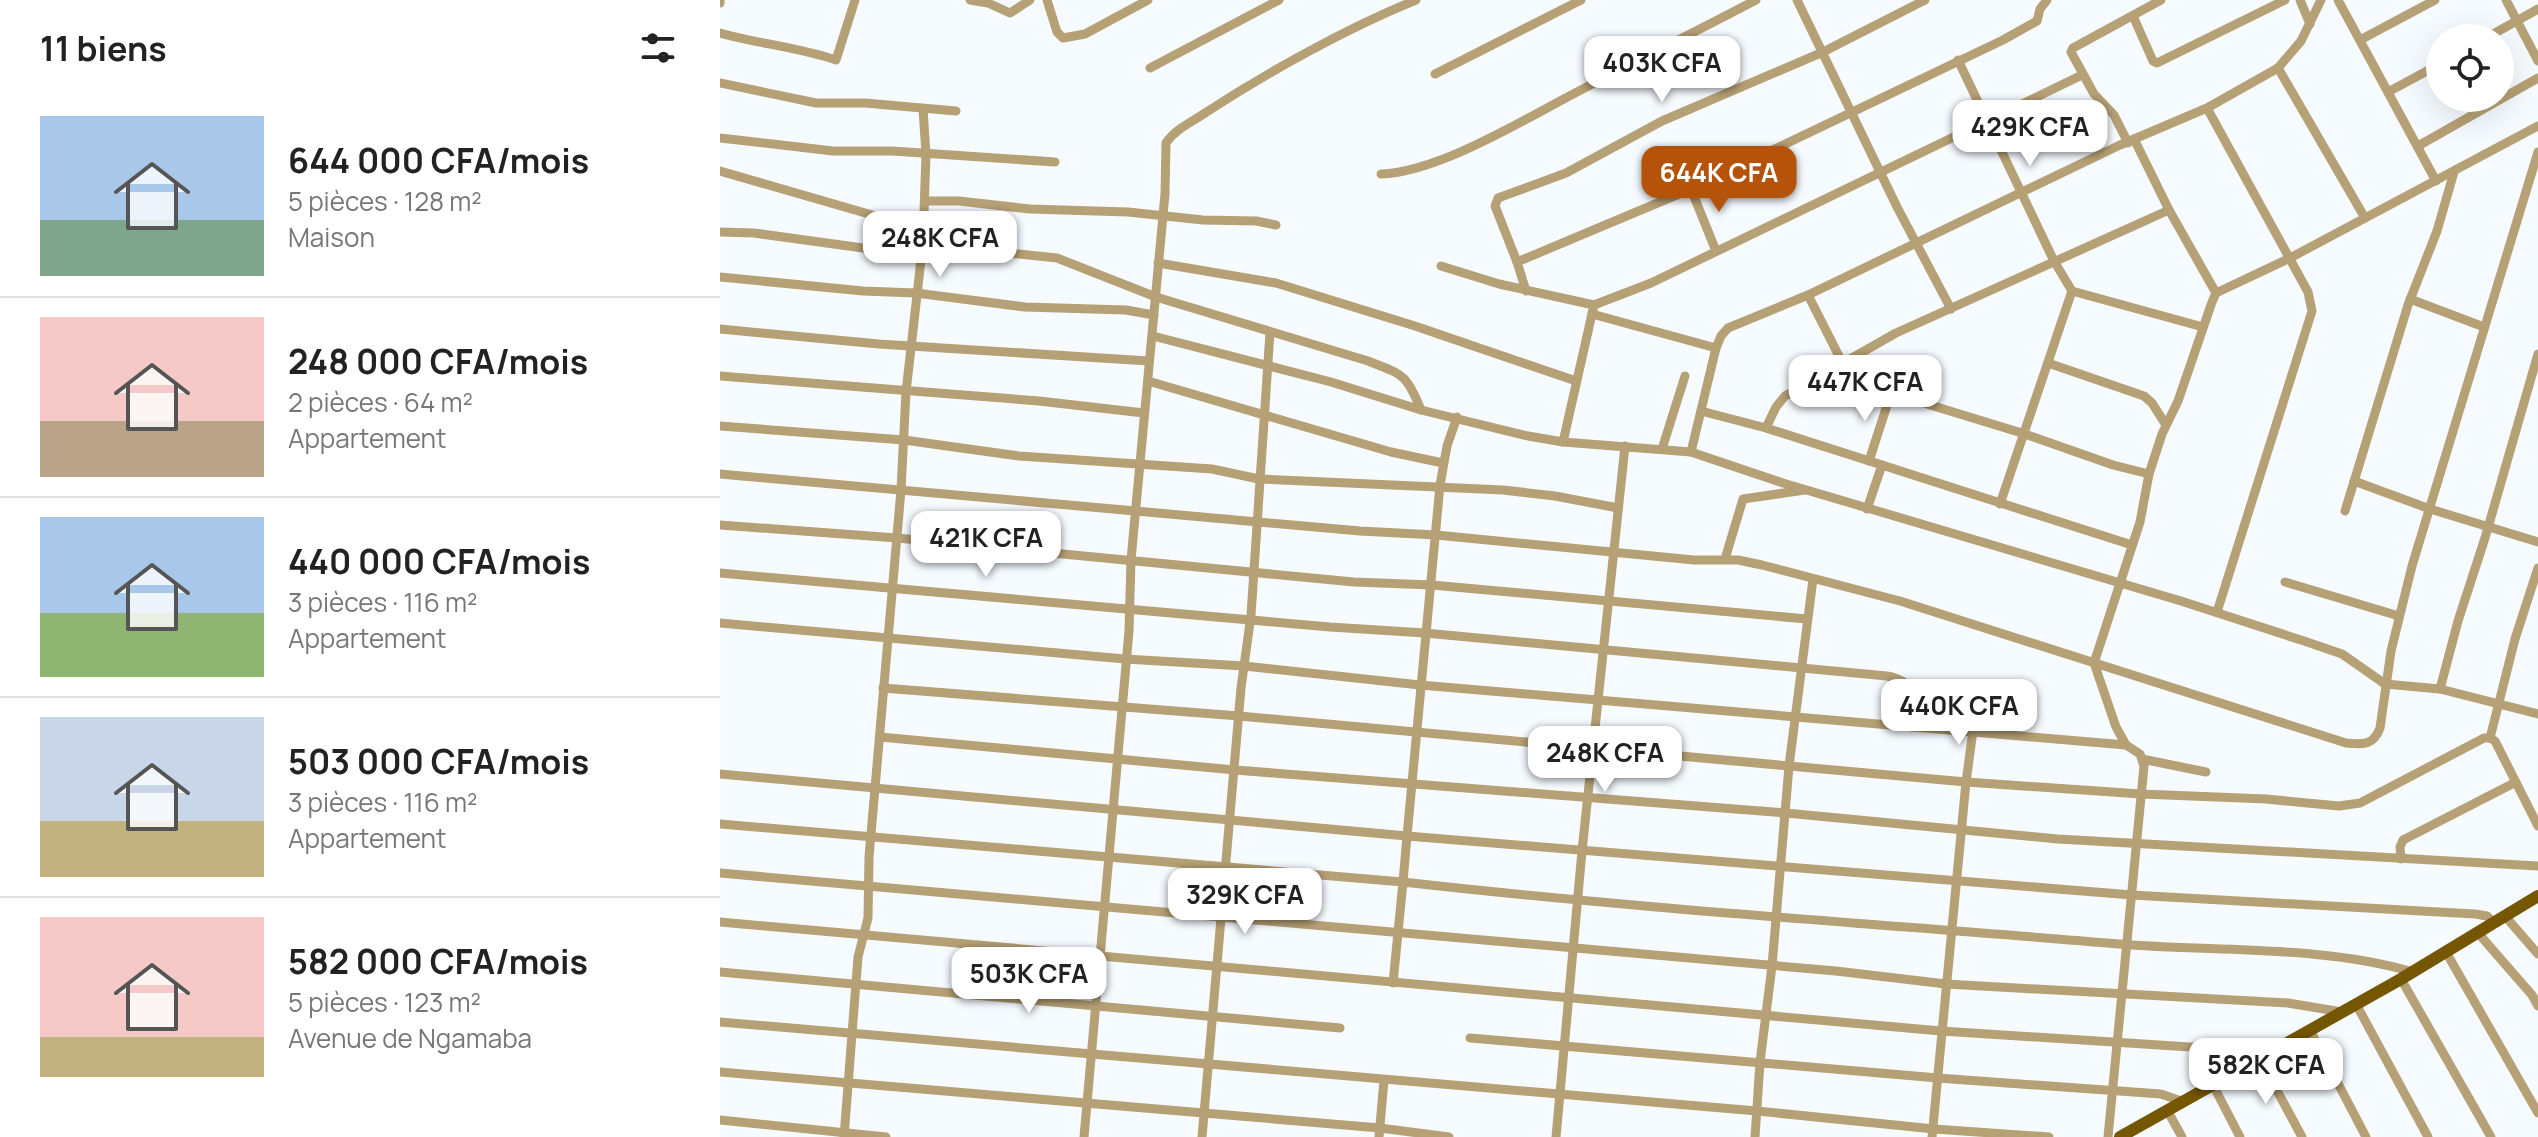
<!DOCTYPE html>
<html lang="fr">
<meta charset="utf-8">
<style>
:root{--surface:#fff;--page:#f2f2f2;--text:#222;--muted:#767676;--line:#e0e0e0;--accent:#b45309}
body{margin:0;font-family:Manrope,sans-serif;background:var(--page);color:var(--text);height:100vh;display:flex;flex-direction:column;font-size:30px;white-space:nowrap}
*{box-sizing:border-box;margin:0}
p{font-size:26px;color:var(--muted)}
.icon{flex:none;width:44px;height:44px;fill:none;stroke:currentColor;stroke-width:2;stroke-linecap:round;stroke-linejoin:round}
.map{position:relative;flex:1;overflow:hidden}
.drawer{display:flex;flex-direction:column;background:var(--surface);width:720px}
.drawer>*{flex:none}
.controls{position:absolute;left:1706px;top:24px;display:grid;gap:16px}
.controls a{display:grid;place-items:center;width:88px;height:88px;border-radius:50%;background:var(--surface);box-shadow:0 8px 32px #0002;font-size:40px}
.price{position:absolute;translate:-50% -68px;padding:0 18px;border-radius:16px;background:#fff;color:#222;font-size:26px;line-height:52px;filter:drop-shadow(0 2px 4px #0008)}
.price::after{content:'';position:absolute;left:50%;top:48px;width:24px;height:18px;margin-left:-12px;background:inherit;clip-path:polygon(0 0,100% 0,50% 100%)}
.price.on{background:var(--accent);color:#fff}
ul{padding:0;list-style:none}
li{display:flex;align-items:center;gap:24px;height:200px;padding:0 40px}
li+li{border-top:2px solid var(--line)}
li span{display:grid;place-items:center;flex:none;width:224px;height:160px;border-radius:0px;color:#555}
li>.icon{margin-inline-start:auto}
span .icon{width:96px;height:96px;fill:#fffc;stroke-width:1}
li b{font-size:34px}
h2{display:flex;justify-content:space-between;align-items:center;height:96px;padding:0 40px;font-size:34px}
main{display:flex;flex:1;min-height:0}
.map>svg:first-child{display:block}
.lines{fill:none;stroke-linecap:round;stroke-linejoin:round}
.minor{stroke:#b6a075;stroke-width:9}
.major{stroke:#755602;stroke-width:12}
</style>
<main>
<section class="drawer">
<h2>11 biens<svg class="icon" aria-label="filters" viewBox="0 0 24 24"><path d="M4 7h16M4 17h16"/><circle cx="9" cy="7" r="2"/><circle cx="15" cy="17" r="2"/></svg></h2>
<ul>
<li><span style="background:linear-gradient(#a9c7e8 65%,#7fa58c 0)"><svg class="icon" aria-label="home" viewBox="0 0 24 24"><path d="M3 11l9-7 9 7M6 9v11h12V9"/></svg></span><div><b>644 000 CFA/mois</b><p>5 pièces · 128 m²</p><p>Maison</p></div></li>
<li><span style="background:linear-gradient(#f6c9c9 65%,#b9a48a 0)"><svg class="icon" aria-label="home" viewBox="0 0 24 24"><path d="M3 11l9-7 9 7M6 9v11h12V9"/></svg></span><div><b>248 000 CFA/mois</b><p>2 pièces · 64 m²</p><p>Appartement</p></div></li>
<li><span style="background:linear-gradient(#a9c7e8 60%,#8fb573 0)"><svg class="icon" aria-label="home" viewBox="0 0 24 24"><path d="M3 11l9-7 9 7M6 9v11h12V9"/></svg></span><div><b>440 000 CFA/mois</b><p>3 pièces · 116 m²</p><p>Appartement</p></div></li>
<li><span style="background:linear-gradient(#c9d6e8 65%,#c2b280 0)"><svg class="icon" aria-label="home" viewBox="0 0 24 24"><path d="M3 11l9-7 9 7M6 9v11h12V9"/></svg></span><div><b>503 000 CFA/mois</b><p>3 pièces · 116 m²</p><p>Appartement</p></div></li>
<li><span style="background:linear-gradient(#f6c9c9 75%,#c2b280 0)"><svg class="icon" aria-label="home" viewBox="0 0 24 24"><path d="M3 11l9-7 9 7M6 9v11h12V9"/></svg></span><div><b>582 000 CFA/mois</b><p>5 pièces · 123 m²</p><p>Avenue de Ngamaba</p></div></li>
</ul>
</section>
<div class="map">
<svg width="1818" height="1137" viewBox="0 0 1818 1137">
<rect width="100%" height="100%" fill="#f6fbff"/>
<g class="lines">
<g class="minor">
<path d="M250,0L268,3L290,13L310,0"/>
<path d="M327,0L337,32L343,38L365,34L428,0"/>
<path d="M1077,0L1177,207L1231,309"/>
<path d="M1580,0L1590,24"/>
<path d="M1618,0L1716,181"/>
<path d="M1786,0L1818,61"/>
<path d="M0,3V0"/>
<path d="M1413,16L1433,61L1437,63L1565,0"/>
<path d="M0,33C39,44 78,47 116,60L135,0"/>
<path d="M1766,38L1818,9"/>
<path d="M1640,40L1715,0"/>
<path d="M1238,60L1334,261L1352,291L1483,327"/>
<path d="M430,68L559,0"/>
<path d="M1558,68L1645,218"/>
<path d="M715,74L861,0"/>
<path d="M0,83L96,103H145L236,111"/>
<path d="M1668,92L1720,64"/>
<path d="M1487,108L1588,292L1592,311L1497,612"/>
<path d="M0,138L113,151H172L335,162"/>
<path d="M1415,141L1449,210L1496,293"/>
<path d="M1408,143L1394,115L1374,94L1351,52L1353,48L1441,0"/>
<path d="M1698,146L1818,78"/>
<path d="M0,171L204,230L247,239L278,252L337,258L436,297L648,361C683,375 686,373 701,410"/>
<path d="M661,174C719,172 805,119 857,92C916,61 977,31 1036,0"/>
<path d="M971,189L996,251"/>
<path d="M205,201H239L310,209L408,212L483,220L536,221L556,225"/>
<path d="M0,232L34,233L201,256"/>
<path d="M797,262L775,206L778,198L846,173L942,121L1103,52L1205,0"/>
<path d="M438,263L556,283L695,326L856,381"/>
<path d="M721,266L779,284L874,305"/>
<path d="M0,277L143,291L196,293L305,307L406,310L434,315"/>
<path d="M806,291L797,262L971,189L1283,40L1317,21L1320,9L1327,0"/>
<path d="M1088,295L1123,364L1140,379L1171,393L1305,434L1393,465L1429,474"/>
<path d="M1690,299L1764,327"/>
<path d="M872,314L996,348"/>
<path d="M0,329L159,344L429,361"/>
<path d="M433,336L611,382L701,410L808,436L843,442L971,452L1063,483L1461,601L1584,641L1622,654L1665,684L1720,689L1818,714"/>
<path d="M1328,363L1424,396L1432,403L1446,425"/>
<path d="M0,376L319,401L424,413"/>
<path d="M428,381L671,452L723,463"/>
<path d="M981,411L1046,428L1412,545"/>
<path d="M0,426L184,440L299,456L492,469L539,479L783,490L835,496L898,508"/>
<path d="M1046,428L1056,407L1065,396L1176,333L1449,210"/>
<path d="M843,442L874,305L931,283L1362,75"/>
<path d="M942,449L965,376"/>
<path d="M971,452L996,348L1001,336L1008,328L1088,295L1400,145L1487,108L1558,68L1581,41L1601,0"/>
<path d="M1149,461L1171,393"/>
<path d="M0,474L640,531L716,535L974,560H1018L1042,565L1180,601L1626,743C1643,745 1654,745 1660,728L1671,651L1692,566L1818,152"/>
<path d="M1634,481L1710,509L1818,542"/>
<path d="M1280,504L1352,291"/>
<path d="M1147,509L1162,465"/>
<path d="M1625,511L1688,305L1717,231L1734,172"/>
<path d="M0,525L177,538L634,582L712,585L1087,619"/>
<path d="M1005,559L1023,499L1085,490"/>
<path d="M0,573L610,627L705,633L1167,676C1181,678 1189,686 1201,691C1219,699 1241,699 1255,712V716L1246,782L1212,1137"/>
<path d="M1565,582L1679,616"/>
<path d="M0,623L405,659L524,666L700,685L1406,745"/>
<path d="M163,688L519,716L1246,782L1421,794L1546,799L1619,806L1640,803L1764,738H1770"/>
<path d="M1720,689L1738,621L1765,538L1818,354"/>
<path d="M160,737L515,770L1066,813L1338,839L1818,866"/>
<path d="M1770,738L1795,639L1818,568"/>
<path d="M1770,738L1775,741L1818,826"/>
<path d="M1422,759L1486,772"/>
<path d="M0,774L687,836L720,485L727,446L737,417"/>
<path d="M0,824L683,882L687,836L1412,895L1755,914L1767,916L1774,923"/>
<path d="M1681,859L1680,847L1683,840L1796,782"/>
<path d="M0,873L1116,971L1226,984L1568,1003L1622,1012"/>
<path d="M1785,916L1818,954"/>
<path d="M0,922L1221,1031L1516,1050L1527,1052L1540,1059L1582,1137"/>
<path d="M1758,933L1812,995L1818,1006"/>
<path d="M1726,952L1818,1113"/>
<path d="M0,972L620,1028"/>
<path d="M1681,979L1771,1137"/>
<path d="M673,983L683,882C921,909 1160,924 1399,944C1493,952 1602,945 1693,972"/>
<path d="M1636,1004L1708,1137"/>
<path d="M0,1022L1037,1111L1214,1129L1329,1137"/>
<path d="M1590,1030L1646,1137"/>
<path d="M750,1038L1218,1078L1441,1094L1464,1102"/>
<path d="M0,1072L660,1128L729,1137"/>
<path d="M1493,1085L1520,1137"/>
<path d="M1447,1110L1462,1137"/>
<path d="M0,1120L166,1137"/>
<path d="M124,1137L138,957L148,918L149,857L181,490L186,392L203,242L206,154L203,109"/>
<path d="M364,1137L409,631L411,560L445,194L446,143C455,129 472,122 485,113C548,72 627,28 696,0"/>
<path d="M482,1137L521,688L531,615L550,332"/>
<path d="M659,1137L664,1080"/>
<path d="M836,1137L862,851L905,446"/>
<path d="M1035,1137L1040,1062L1052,966L1069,766L1093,579"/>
<path d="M1388,1137L1424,766L1420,754L1406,745L1396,727L1374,663L1420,522L1429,474L1442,434L1458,401L1492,302L1496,293L1570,258L1818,126"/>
</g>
<path class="major" d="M1400,1137L1681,979L1818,896"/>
</g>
</svg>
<div class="controls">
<a><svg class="icon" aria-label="locate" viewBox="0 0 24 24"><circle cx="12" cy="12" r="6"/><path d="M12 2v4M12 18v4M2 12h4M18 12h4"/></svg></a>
</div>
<b class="price" style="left:942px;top:104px">403K CFA</b>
<b class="price" style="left:1310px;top:168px">429K CFA</b>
<b class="price on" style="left:999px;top:214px">644K CFA</b>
<b class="price" style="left:220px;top:279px">248K CFA</b>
<b class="price" style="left:1145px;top:423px">447K CFA</b>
<b class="price" style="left:266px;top:579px">421K CFA</b>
<b class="price" style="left:1239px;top:747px">440K CFA</b>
<b class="price" style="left:885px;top:794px">248K CFA</b>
<b class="price" style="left:525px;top:936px">329K CFA</b>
<b class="price" style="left:309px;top:1015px">503K CFA</b>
<b class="price" style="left:1546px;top:1106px">582K CFA</b>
</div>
</main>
